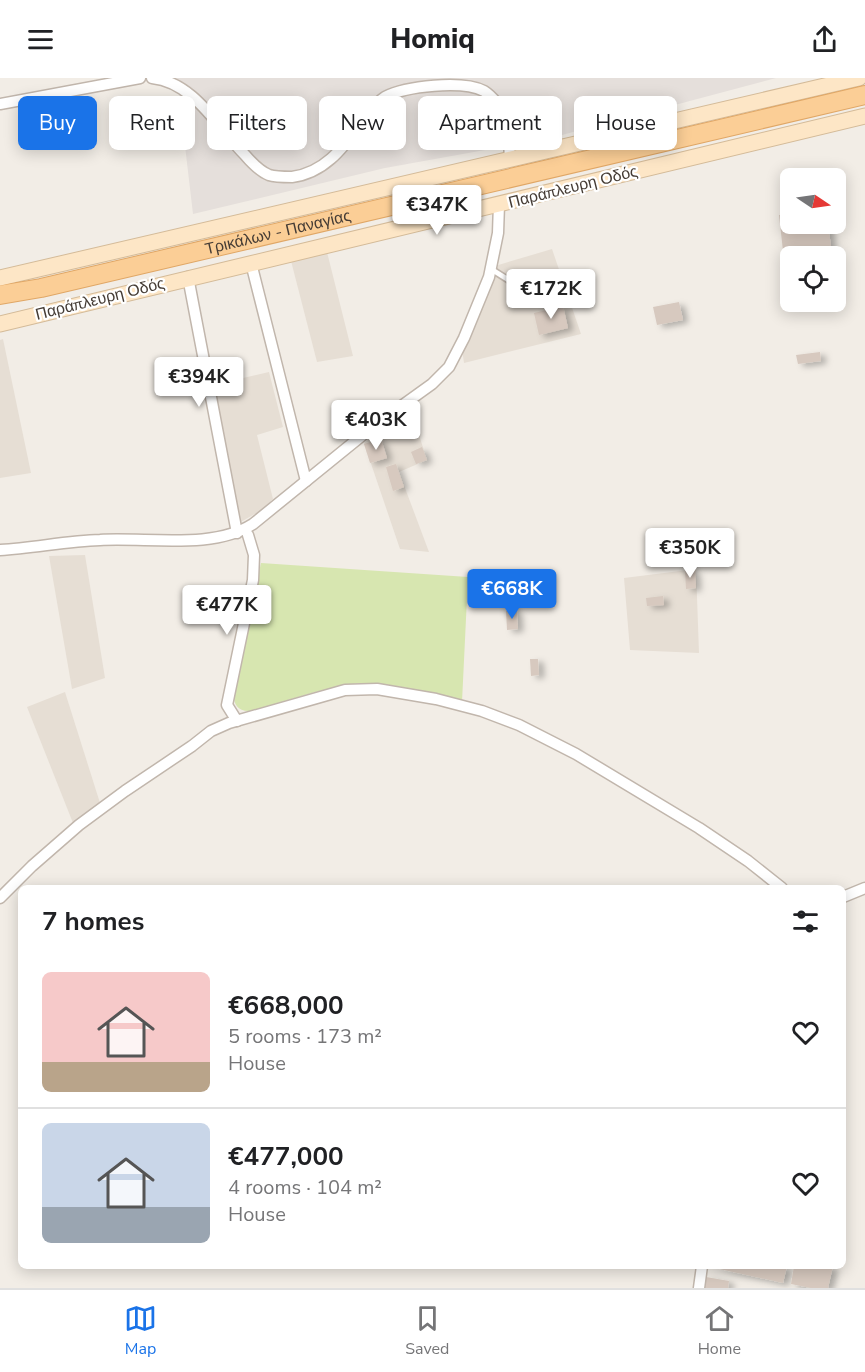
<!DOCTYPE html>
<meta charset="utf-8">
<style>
:root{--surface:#fff;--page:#f2f2f2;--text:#202124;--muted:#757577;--line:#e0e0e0;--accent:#1a73e8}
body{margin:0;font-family:"Nunito Sans",sans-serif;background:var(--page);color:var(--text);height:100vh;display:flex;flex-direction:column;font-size:22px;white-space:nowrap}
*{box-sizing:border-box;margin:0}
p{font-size:20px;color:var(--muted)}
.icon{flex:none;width:33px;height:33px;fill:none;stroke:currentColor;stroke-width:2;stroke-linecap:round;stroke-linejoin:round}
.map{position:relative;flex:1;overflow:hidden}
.panel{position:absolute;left:18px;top:807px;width:828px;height:384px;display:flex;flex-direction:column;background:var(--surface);border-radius:9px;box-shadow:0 3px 15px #0003}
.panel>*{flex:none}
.top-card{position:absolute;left:18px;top:18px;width:830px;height:54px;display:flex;gap:12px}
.needle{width:39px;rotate:103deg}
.fabs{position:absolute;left:780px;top:90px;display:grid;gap:12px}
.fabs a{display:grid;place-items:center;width:66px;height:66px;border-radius:9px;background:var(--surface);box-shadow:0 3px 15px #0003;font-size:30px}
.price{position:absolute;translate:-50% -51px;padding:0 14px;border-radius:6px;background:#fff;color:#222;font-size:20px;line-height:39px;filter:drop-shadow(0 2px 3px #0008)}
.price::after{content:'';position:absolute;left:50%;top:36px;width:18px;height:14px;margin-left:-9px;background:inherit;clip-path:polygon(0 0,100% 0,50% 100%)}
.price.on{background:var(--accent);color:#fff}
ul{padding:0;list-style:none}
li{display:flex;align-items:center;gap:18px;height:150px;padding:0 24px}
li+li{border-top:2px solid var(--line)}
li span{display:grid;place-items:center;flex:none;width:168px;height:120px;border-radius:9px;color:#555}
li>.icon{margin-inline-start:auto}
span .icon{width:72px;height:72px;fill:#fffc;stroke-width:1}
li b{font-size:26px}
h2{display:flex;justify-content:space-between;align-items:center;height:72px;padding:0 24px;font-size:26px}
.tag{padding:0 21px;border-radius:9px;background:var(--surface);box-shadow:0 3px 15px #0003;font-size:21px;line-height:54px}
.tag.on{background:var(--accent);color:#fff}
header{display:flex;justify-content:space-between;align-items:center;height:78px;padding:0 24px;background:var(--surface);font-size:27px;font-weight:800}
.tabs{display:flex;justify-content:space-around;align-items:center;height:84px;border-top:2px solid var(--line);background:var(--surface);font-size:16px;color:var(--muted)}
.tabs a{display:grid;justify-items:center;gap:3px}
.tabs .on{color:var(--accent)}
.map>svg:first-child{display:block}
.residential{fill:#e6ded4}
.industrial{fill:#e5dfdb}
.green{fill:#d7e6b0}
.building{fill:#d7c9bf;filter:url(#shadow)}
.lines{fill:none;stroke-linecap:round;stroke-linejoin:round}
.lane-casing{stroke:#c1b6ac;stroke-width:8}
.street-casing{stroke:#c1b6ac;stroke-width:13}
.secondary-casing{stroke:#d4bb99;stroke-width:17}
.primary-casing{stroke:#e0a766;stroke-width:20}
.lane{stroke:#fff;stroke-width:5}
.street{stroke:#fff;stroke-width:10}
.secondary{stroke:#fde6c6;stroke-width:15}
.primary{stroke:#fbce96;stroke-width:18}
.labels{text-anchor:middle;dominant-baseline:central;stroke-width:4.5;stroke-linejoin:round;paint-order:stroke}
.street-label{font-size:16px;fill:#453c35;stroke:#fff}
</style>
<header><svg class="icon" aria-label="menu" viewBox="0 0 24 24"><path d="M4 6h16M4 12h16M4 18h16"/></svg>Homiq<svg class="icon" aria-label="share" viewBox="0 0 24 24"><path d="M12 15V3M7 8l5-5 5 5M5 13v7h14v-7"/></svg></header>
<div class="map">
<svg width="865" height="1210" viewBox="0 0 865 1210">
<defs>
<filter id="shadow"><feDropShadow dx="5.5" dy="3" stdDeviation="3" flood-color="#0004"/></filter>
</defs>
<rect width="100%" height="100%" fill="#f2ede6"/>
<g class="residential">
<path d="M326,170L353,278L317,284L290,179Z"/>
<path d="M552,171L581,256L464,285L462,271L495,188Z"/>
<path d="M3,261L31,395L0,400V262Z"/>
<path d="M269,294L283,349L257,357L273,421L260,433L239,445L213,307Z"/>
<path d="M411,332L427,382L399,394L429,474L400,471L364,365Z"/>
<path d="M85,477L105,600L72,611L49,478Z"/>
<path d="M696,491L699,575L630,572L624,500Z"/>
<path d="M65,614L100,725L73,745L27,629Z"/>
</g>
<path class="industrial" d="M177,0H776L547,61L385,90L193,136Z"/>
<path class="green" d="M261,485L468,499L462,624C432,616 399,606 368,605C336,605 284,624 251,633C238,634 234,627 233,615Z"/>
<g class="building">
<path d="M790,136V146H828L832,176L790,178V181L784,182L779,137Z"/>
<path d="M679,224L683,242L657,247L653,229Z"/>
<path d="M563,228L568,250L539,257L534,235Z"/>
<path d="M820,274L821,283L798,286L796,277Z"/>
<path d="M381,361L387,380L370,385L364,366Z"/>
<path d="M422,369L427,382L416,386L411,374Z"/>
<path d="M396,386L404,409L393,413L386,389Z"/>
<path d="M685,492H695L696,510L686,511Z"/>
<path d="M663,518L664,527L647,528L646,520Z"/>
<path d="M517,532L518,551L507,552L506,533Z"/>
<path d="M530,581H538L539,597L531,598Z"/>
<path d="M706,1188H787L783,1205Z"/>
<path d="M794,1188H833L828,1210H811L791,1206Z"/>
<path d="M706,1199L729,1203L728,1210H704Z"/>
</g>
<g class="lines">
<defs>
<path id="lane" d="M491,191L542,223"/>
<g id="street">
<path d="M152,0C194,4 218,50 245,77C251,84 259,93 269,97C275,99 285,99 292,99C324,95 342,71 361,46C369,36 374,26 385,19C406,8 462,2 484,13C492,18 503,31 506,41C510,53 509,69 510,82"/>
<path d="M0,26L140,0"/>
<path d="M251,185L306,403"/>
<path d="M188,199L237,455"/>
<path d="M0,472C34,470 67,463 100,462C147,459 213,472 253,446L375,347L432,306L449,289L464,260L489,199L498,155L499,126"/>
<path d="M237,643L227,627L253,502L254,477L248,457"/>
<path d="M843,819L865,810"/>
<path d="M0,820L32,788L79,747L125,713L192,668L211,653L229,645L345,612L377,611L436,621L482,633L519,647L576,676L699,750L748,783L782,810"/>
<path d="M699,1210L702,1188"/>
</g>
<g id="secondary">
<path d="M0,200L859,0"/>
<path d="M0,246L865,38"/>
</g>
<g id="primary">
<path id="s1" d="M0,217L41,210L865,17"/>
</g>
</defs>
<use href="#lane" class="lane-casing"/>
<use href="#street" class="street-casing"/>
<use href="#secondary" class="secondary-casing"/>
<use href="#primary" class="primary-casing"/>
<use href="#lane" class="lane"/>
<use href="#street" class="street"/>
<use href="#secondary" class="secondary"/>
<use href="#primary" class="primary"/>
</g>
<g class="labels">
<g class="street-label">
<text transform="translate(573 109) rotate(-14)">Παράπλευρη Οδός</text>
<text stroke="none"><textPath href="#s1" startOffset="285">Τρικάλων - Παναγίας</textPath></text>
<text transform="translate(100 221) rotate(-14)">Παράπλευρη Οδός</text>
</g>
</g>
</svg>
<div class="fabs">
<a><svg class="needle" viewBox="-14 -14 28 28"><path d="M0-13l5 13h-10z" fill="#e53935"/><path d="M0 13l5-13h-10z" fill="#757577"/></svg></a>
<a><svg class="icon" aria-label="locate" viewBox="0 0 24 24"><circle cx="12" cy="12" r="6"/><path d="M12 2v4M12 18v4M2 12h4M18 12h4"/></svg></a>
</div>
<b class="price" style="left:437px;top:158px">€347K</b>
<b class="price" style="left:551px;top:242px">€172K</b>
<b class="price" style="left:199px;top:330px">€394K</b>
<b class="price" style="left:376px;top:373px">€403K</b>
<b class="price" style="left:690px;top:501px">€350K</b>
<b class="price on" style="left:512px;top:542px">€668K</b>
<b class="price" style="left:227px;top:558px">€477K</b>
<div class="top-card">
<a class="tag on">Buy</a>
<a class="tag">Rent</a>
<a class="tag">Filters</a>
<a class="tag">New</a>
<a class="tag">Apartment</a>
<a class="tag">House</a>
</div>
<section class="panel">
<h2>7 homes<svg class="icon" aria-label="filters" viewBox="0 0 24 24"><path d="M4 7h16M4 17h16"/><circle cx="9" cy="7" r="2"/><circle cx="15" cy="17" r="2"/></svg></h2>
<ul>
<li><span style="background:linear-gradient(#f6c9c9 75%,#b9a48a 0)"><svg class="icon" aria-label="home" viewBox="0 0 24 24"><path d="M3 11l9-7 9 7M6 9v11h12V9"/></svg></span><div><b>€668,000</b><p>5 rooms · 173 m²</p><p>House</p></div><svg class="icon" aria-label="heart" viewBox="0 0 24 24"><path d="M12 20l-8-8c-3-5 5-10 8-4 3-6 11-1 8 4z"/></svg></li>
<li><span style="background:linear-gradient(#c9d6e8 70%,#9aa5b1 0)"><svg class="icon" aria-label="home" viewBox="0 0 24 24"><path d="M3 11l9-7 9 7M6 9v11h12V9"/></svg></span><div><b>€477,000</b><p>4 rooms · 104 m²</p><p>House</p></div><svg class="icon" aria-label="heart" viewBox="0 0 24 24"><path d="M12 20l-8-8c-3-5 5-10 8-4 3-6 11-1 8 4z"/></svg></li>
</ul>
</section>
</div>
<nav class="tabs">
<a class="on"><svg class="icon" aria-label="map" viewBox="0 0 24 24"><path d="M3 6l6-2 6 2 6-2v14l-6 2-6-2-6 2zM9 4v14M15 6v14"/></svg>Map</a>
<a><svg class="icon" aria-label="saved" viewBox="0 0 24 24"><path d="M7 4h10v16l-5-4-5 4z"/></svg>Saved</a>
<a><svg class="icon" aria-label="home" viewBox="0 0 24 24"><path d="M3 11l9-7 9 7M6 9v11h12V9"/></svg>Home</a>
</nav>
